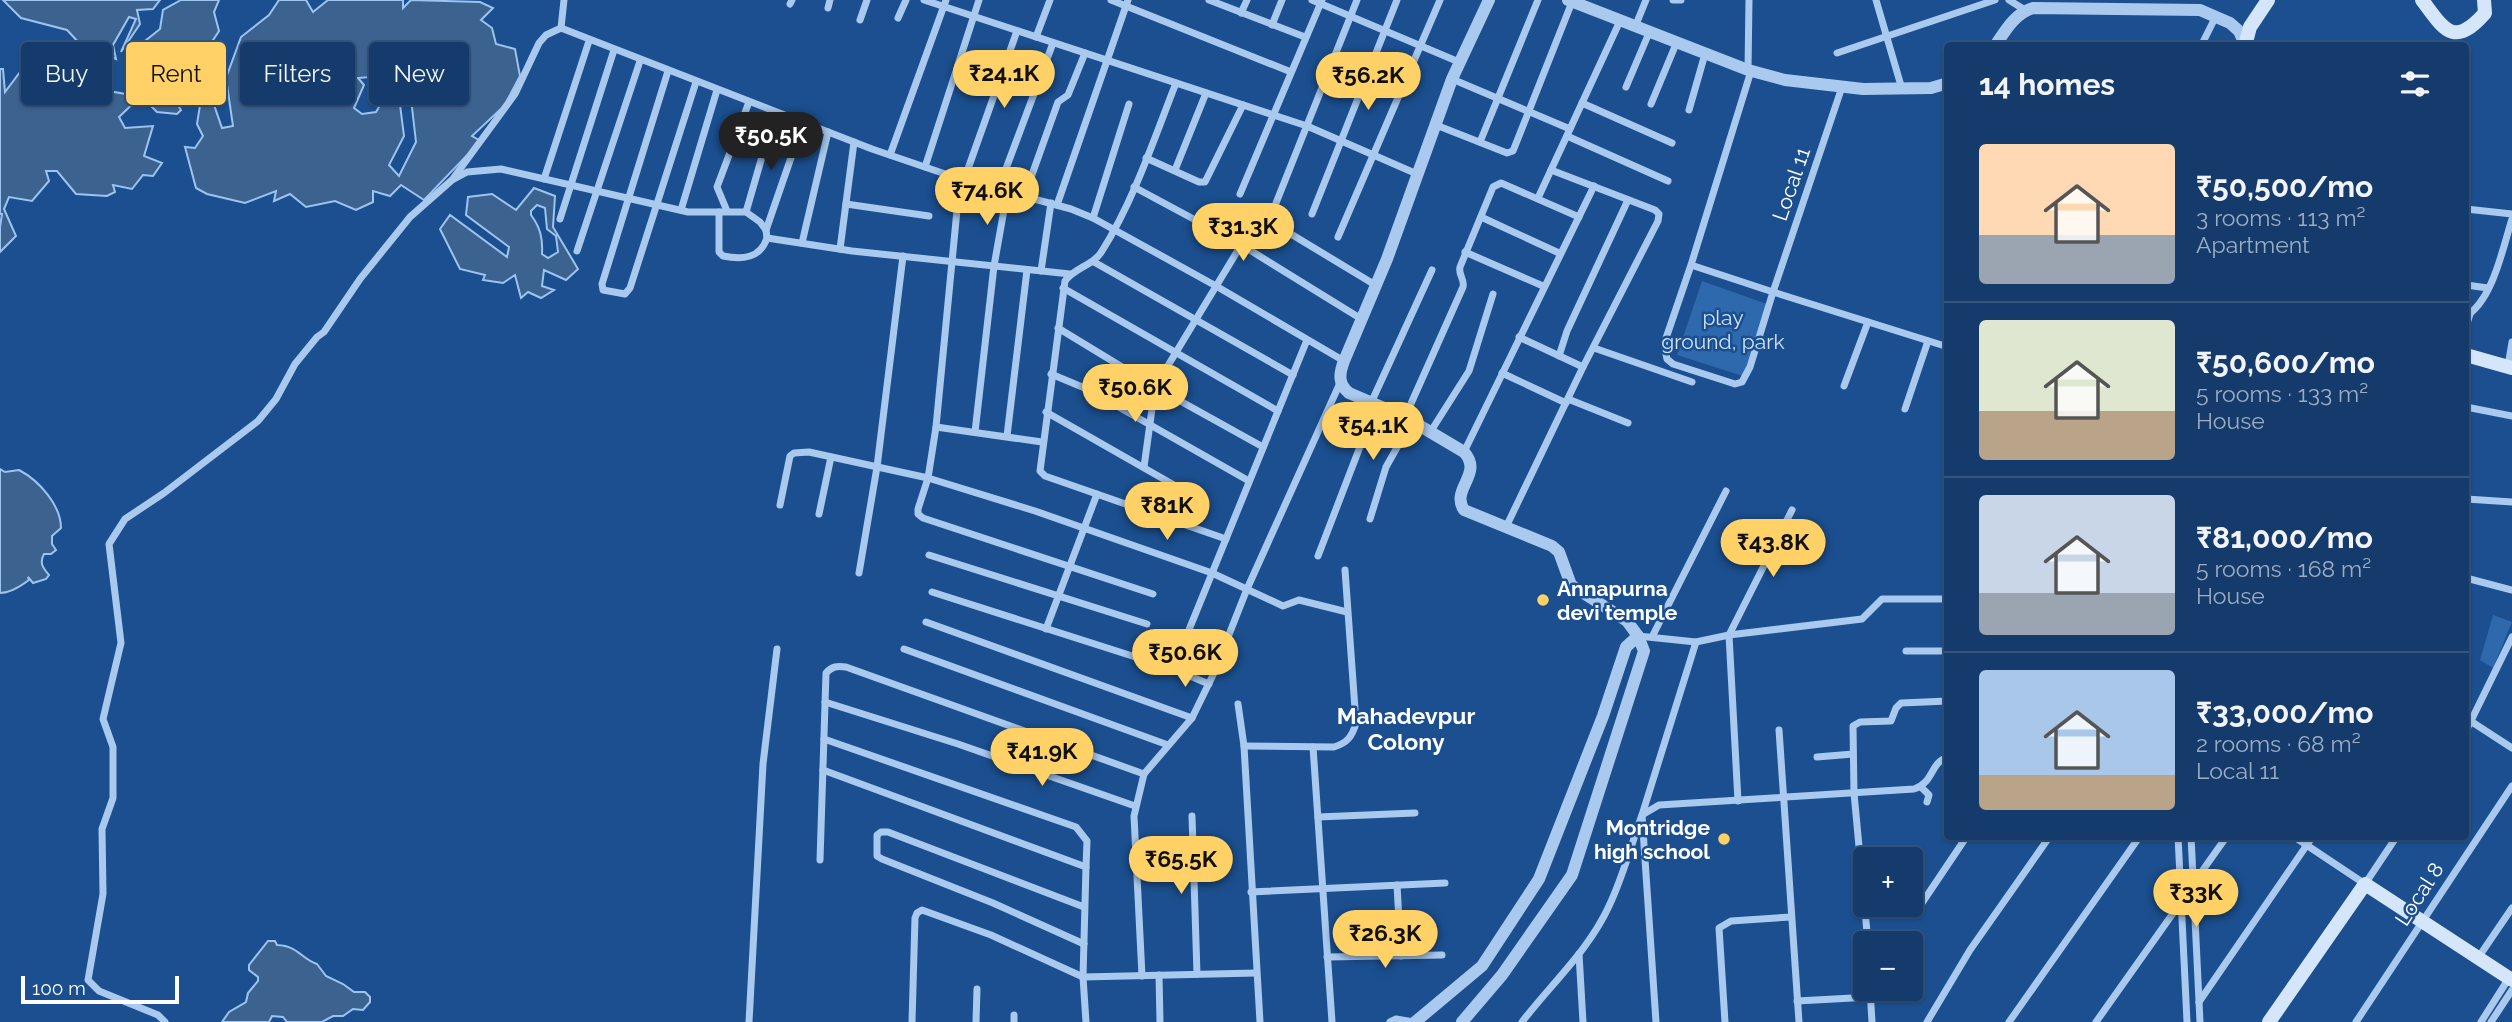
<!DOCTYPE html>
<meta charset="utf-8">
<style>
:root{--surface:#143b6b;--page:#1d4271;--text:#f1f3f6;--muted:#9dadc1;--line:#33557e;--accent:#ffd166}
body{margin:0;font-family:Raleway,sans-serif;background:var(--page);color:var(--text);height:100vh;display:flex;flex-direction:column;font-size:26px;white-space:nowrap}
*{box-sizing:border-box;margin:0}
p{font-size:23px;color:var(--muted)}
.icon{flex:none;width:38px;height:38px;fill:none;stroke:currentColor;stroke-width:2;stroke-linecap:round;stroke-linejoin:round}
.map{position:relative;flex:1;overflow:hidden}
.side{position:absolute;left:1944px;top:42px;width:525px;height:798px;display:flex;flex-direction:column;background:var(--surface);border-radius:7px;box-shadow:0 2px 5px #0004,0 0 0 2px var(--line)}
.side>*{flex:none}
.hud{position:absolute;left:21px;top:42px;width:665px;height:63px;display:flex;gap:14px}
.tools{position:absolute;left:1853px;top:847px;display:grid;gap:14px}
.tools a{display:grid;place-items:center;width:70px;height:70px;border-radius:7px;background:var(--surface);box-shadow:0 2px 5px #0004,0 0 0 2px var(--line);font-size:35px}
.scale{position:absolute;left:21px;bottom:18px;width:158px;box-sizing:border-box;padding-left:7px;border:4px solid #fff;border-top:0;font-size:19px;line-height:24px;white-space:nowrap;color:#fff;-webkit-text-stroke:5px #1b4f8f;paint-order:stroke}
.price{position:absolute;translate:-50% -60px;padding:0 16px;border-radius:24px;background:var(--accent);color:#111;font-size:23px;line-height:46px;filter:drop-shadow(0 2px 4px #0008)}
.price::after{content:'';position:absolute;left:50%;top:42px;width:21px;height:16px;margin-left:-10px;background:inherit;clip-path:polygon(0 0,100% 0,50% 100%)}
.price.active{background:#222;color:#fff}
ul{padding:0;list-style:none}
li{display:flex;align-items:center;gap:21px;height:175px;padding:0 35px}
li+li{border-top:2px solid var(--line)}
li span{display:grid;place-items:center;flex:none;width:196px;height:140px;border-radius:7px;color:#555}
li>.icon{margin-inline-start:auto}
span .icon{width:84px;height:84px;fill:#fffc;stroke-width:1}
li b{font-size:30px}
h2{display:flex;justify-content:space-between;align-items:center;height:84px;padding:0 35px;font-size:30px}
.chip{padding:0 24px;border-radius:7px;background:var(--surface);box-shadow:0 2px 5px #0004,0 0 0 2px var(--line);font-size:24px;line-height:63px}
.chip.active{background:var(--accent);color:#111}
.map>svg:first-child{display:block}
.green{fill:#2e69ad}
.water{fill:#3c6290;stroke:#9cc4f0;stroke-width:2;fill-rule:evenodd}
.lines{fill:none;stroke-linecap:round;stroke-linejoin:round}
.minor{stroke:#a9c9ee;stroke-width:7}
.tertiary{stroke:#a9c9ee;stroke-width:12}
.secondary{stroke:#d6e6fa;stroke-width:14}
.poi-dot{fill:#ffd166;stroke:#1b4f8f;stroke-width:2.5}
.labels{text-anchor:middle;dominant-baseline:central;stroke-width:5;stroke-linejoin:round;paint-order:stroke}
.street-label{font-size:21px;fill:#fff;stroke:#1b4f8f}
.park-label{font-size:21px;fill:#cfe3fa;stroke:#1b4f8f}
.poi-label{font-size:21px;font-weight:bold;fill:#fff;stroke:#1b4f8f;text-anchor:start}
.neighbourhood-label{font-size:23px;font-weight:bold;fill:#fff;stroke:#1b4f8f}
</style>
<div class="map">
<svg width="2512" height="1022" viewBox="0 0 2512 1022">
<rect width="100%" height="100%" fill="#1b4f8f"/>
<g class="green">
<path d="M1702,281L1767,304L1746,377L1677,355Z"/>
<path d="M2493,615L2512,622L2493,668L2480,660Z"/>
</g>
<g class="water">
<path d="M3,0H160L153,9L137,10L140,24L121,52L136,19L129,17L113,45L116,59L102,53L94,59L67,30L21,18Z"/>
<path d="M181,0H219L214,12L219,31L174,99L181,110L177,114L157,112L141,96L119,117L125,128L153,126L144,156L162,163L153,176L143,175L132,189L113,185L115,192L107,196L76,194L57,171H46L49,181L32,201L9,197L4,209L16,236L0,252V227L2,214H0V69H3L5,92L26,64L53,52L94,66V74L109,91L137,96L138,79L128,69L140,45L160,29L163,10Z"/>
<path d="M279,0H306L313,12L328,0H403V8L411,0L480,2L493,8L481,20L492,28L496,44L515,49L520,76L504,106L472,136L479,140L475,147L424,200L401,185L390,196L373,191V202L356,210L335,201L306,207L290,194L274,201L276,191L245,203L207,194L196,188L185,147L195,148L203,136L197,124L201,99H212L222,128L233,126L226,78L241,37L269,15ZM370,77L389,90L376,112L362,114L354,108L364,85L358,78ZM399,97L411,99L416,142L399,176L389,165L404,136Z"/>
<path d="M534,188L555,196L553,227L578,269L566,280L544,270L542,286L554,290L541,298L528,292L521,298L515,275L503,283L483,280L485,275L460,269L440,229L450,215L507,257L509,247L466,215L468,197L492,194L516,210ZM537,205L545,208L547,229L556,236L558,252L548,258L542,254C543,238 540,227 531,215V211Z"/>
<path d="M0,469L5,472L19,470C40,481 61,506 61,528L52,536V544L56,550L51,554H44C39,563 43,568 49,575L46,579L33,583L28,577L29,580C21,586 10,593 0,593Z"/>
<path d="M268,941H275L277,945C299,946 301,959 317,964L326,976L343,984L354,992H365L370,997V1002L363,1010L353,1009L343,1016H333L322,1022H287L283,1017L272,1016L269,1022H222L229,1012L246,1002L248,993L258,981V977L249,970V965Z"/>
</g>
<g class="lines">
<g class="minor">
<path d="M924,0L1307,126L1417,174"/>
<path d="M1111,0L1291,72"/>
<path d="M1209,0L1305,37"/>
<path d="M1312,0L1459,62"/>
<path d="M1673,0H1681"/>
<path d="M1876,0L1902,89"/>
<path d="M2009,0L2025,10"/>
<path d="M790,4L792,0"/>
<path d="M828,8L830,0"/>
<path d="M1241,13L1247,0"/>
<path d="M898,18L906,0"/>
<path d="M860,20L867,0"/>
<path d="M1272,25L1282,0"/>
<path d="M1635,27L1646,0"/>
<path d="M561,28L872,149L960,179L1071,209L1093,218L1216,286L1344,361"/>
<path d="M1036,37L1050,0"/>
<path d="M2201,46L2216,16"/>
<path d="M1837,53L1995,0"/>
<path d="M1748,70L1749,0"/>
<path d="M668,71L602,284L603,290L625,294L630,288L696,82"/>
<path d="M1452,79L1570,129"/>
<path d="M1176,83C1154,139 1134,200 1102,251C1093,266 1075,267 1065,281L1040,471L1045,476L1226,539"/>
<path d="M1626,87L1649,33"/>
<path d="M1842,87L1773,292L1948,347"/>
<path d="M1582,103L1672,143"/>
<path d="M1651,104L1676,44"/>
<path d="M1689,110L1705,54"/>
<path d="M1436,125L1507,153L1513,151L1572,2"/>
<path d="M1567,136L1668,181"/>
<path d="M1480,142L1538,0"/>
<path d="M890,155L946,0"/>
<path d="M1146,158L1199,182H1205L1243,105"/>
<path d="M925,167L979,0"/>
<path d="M1175,170L1206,93"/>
<path d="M454,179L467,172L501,169L688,212H746L760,222L766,230L767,238L852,251L1070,274"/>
<path d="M544,179L589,41"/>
<path d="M960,179L936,427L928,478L1035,511L1212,573L1283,606L1299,600L1347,612"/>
<path d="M964,180L1017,31"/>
<path d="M1134,187L1240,244L1363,320"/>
<path d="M998,190L1053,43"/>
<path d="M1240,194L1322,0"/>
<path d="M1024,197L1058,102L1068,95L1085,53"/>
<path d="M1538,198L1620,21"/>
<path d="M1276,203L1357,0"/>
<path d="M846,204L929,216"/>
<path d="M1057,205L1128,0"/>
<path d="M2466,209L2512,214"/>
<path d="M681,210L717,90"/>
<path d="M727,211L717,187L749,102"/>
<path d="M719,212V252L723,256C742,260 760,259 767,238"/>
<path d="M746,212L775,112"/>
<path d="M1312,214L1397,0"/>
<path d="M1481,217L1559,253"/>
<path d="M1093,218L1129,104"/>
<path d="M560,219L614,50"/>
<path d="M766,230L803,123"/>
<path d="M1338,237L1440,0"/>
<path d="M802,243L828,132"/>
<path d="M840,249L854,142"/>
<path d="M577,251L640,61"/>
<path d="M1465,252L1543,286"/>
<path d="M1094,262L1293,375"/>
<path d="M1691,265L1773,292L1750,367L1742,382L1735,384L1673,364L1667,359L1664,344L1691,265L1751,71"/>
<path d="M1041,271L1051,203"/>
<path d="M2466,285L2488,288"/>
<path d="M1063,288L1278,411"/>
<path d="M2466,316C2493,300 2503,247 2512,219"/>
<path d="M2466,327L2470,314"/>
<path d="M1058,328L1155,387L1263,447"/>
<path d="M1519,337L1583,367L1658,221L1659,214L1655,210L1551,170"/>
<path d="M1594,348L1692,382"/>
<path d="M1559,356L1567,331L1628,200"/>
<path d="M2508,366L2512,342"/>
<path d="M1502,373L1566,403"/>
<path d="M1051,374L1087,389L1249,481"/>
<path d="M1844,386L1868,322"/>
<path d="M1568,399L1628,423"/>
<path d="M1371,403L1432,270"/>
<path d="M2466,407L2512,416"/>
<path d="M1905,409L1928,341"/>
<path d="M1046,412L1195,497L1197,503L1189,526"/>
<path d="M1405,417L1463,287C1465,279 1458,275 1460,267L1493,187L1501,183L1579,217"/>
<path d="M936,427L1042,442"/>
<path d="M1431,431L1469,371L1493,294"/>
<path d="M975,432L994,266L1007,193"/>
<path d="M1007,436L1027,270"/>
<path d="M1464,452L1594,186"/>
<path d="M1144,467L1155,387L1255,222L1261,219H1266L1377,286"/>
<path d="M2466,499L2512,502"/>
<path d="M780,505L790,456L794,453L809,452L928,478L918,509V514L923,518L1153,594"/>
<path d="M819,514L831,457"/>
<path d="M1370,519L1386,467L1412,421"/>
<path d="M1506,527L1583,367"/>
<path d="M929,555L1147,624"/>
<path d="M1318,556L1376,405"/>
<path d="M859,573L877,467L903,256"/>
<path d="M2466,578L2512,590"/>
<path d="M932,592L1173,669L1307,340"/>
<path d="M926,622L1192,718"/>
<path d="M1046,629L1097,494"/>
<path d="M1638,636L1696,642L1729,635L1862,619L1882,599H1948"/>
<path d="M1652,637L1726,491"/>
<path d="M904,649L1168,745"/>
<path d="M1906,651H1948"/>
<path d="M1173,669L1209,684"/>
<path d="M825,702L958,744L1135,806"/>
<path d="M1238,704L1244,746L1260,1022"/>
<path d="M2472,722L2512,748"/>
<path d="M1779,730L1799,1022"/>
<path d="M2466,731L2512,637"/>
<path d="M824,739L1076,827L1087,841L1086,867"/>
<path d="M1244,746L1334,747C1347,743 1352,737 1356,723L1345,570"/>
<path d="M1313,747L1332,1022"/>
<path d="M1817,757L1853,754"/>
<path d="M823,770L1086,867L1083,977L1086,1022"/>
<path d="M1921,787L1929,795L1927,802"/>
<path d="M1738,801L1729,635L1792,510"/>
<path d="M1192,816L1197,974"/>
<path d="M1318,817L1415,813"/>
<path d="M2178,836L2187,1022"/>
<path d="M2191,836L2200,1022"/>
<path d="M2293,836L2365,884L2397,836"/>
<path d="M820,860L826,673C832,666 837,666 846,667L1144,774"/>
<path d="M2193,884L2227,836"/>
<path d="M1397,885L1401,956"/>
<path d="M1251,892L1445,883"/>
<path d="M1922,903L1967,836"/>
<path d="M1084,907L888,832H881L877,835V856L882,859L993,903L1084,944"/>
<path d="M1868,943L1854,793L1853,726L1860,722L1891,721L1896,708L1901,703L1948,701"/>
<path d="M1579,954L1583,1022"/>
<path d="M1327,957L1442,955"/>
<path d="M2478,958L2512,908"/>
<path d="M1159,975L1160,1022"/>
<path d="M1142,976L1134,816L1144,774L1192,718L1213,675L1247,589L1340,383"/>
<path d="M1870,989L1872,1022"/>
<path d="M1797,1001L1871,997"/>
<path d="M2199,1002L2313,836"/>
<path d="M165,1022L158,1015L99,991L88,980L103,894L102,829L113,798V747L103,719L121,643L109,544L125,519L164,493L258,421L276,399L295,364L317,337L324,332L360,279L410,217L452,180L515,94L539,43L546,35L561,28L564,0"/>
<path d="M749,1022L763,764L777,649"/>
<path d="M912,1022L915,918L917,913L922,910L991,935L1083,977L1256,973"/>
<path d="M976,1022L977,989"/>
<path d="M1014,1022V1015"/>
<path d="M1390,1022L1396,1019L1414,1022"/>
<path d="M1522,1022C1551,984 1589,950 1609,906C1623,877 1631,845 1642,815L1659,805L1914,789C1934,783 1930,762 1948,757"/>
<path d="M1656,1022L1642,815L1696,642"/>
<path d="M1725,1022L1719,928L1731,921L1791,917"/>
<path d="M1927,1022L1970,950L2050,836"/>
<path d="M2009,1022L2140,836"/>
<path d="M2096,1022L2181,902"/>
<path d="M2356,1022L2512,786"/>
<path d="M2481,1022L2509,978"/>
<path d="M2491,1022L2512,990"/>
</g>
<g class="tertiary">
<path d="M1568,0L1748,70L1785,80L1863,89L1931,88L1948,83"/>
<path d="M1995,46C2005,31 2015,13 2033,8L2200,10L2230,23L2239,31L2245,45"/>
<path d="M1415,1022L1482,966L1539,879L1603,716L1626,647L1638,636"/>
<path d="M1462,1022L1502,975L1572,875L1644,651L1638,636L1627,621L1571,585L1559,552L1552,546L1464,510C1450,489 1484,474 1464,452L1405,417L1349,393C1338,384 1339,374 1344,361L1387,259L1452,79L1489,0"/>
</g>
<g class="secondary">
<path d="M2422,0C2444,29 2453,49 2485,13L2484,0"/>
<path d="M2245,46L2250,27L2268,0"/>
<path d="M2466,355L2512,368"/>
<path d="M2269,1022L2365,884L2512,980"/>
</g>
</g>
<g class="poi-dot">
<circle cx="1543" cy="600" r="7"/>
<circle cx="1724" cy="839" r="7"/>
</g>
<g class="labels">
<g class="street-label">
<text transform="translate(1791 184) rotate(-71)">Local 11</text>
<text transform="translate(2419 894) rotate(-57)">Local 8</text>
</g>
<g class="park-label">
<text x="1723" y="317">play<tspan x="1723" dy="24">ground, park</tspan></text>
</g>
<g class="poi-label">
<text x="1557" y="588">Annapurna<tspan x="1557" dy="24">devi temple</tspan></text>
<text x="1710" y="827" text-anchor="end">Montridge<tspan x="1710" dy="24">high school</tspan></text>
</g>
<g class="neighbourhood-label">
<text x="1406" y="715">Mahadevpur<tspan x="1406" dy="26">Colony</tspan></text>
</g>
</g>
</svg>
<div class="tools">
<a>+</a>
<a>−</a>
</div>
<div class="scale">100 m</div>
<b class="price" style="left:1004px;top:110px">₹24.1K</b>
<b class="price" style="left:1368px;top:112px">₹56.2K</b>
<b class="price active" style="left:771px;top:172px">₹50.5K</b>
<b class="price" style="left:987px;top:227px">₹74.6K</b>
<b class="price" style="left:1243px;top:263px">₹31.3K</b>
<b class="price" style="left:1135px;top:424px">₹50.6K</b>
<b class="price" style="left:1373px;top:462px">₹54.1K</b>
<b class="price" style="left:1167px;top:542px">₹81K</b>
<b class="price" style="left:1773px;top:579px">₹43.8K</b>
<b class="price" style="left:1185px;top:689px">₹50.6K</b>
<b class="price" style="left:1042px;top:788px">₹41.9K</b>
<b class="price" style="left:1181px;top:896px">₹65.5K</b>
<b class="price" style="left:2196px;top:929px">₹33K</b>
<b class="price" style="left:1385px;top:970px">₹26.3K</b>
<div class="hud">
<a class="chip">Buy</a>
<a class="chip active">Rent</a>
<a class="chip">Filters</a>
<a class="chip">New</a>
</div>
<section class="side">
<h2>14 homes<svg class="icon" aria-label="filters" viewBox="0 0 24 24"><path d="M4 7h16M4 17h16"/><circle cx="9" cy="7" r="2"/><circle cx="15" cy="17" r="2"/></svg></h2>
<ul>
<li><span style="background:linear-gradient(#ffd9b3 65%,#9aa5b1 0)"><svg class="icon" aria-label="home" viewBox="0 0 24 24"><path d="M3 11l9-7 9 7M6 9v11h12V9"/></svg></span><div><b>₹50,500/mo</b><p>3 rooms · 113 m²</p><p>Apartment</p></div></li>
<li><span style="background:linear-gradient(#dfe7d0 65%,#b9a48a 0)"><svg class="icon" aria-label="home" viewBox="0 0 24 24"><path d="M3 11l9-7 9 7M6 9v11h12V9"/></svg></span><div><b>₹50,600/mo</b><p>5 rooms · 133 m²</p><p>House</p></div></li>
<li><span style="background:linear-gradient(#c9d6e8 70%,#9aa5b1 0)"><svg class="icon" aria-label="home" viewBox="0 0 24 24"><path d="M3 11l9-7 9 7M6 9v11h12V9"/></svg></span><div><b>₹81,000/mo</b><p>5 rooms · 168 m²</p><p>House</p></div></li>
<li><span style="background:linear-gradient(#a9c7e8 75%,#b9a48a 0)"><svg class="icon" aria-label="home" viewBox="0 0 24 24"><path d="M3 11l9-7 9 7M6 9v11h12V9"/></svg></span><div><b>₹33,000/mo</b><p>2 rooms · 68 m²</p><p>Local 11</p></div></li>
</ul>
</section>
</div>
